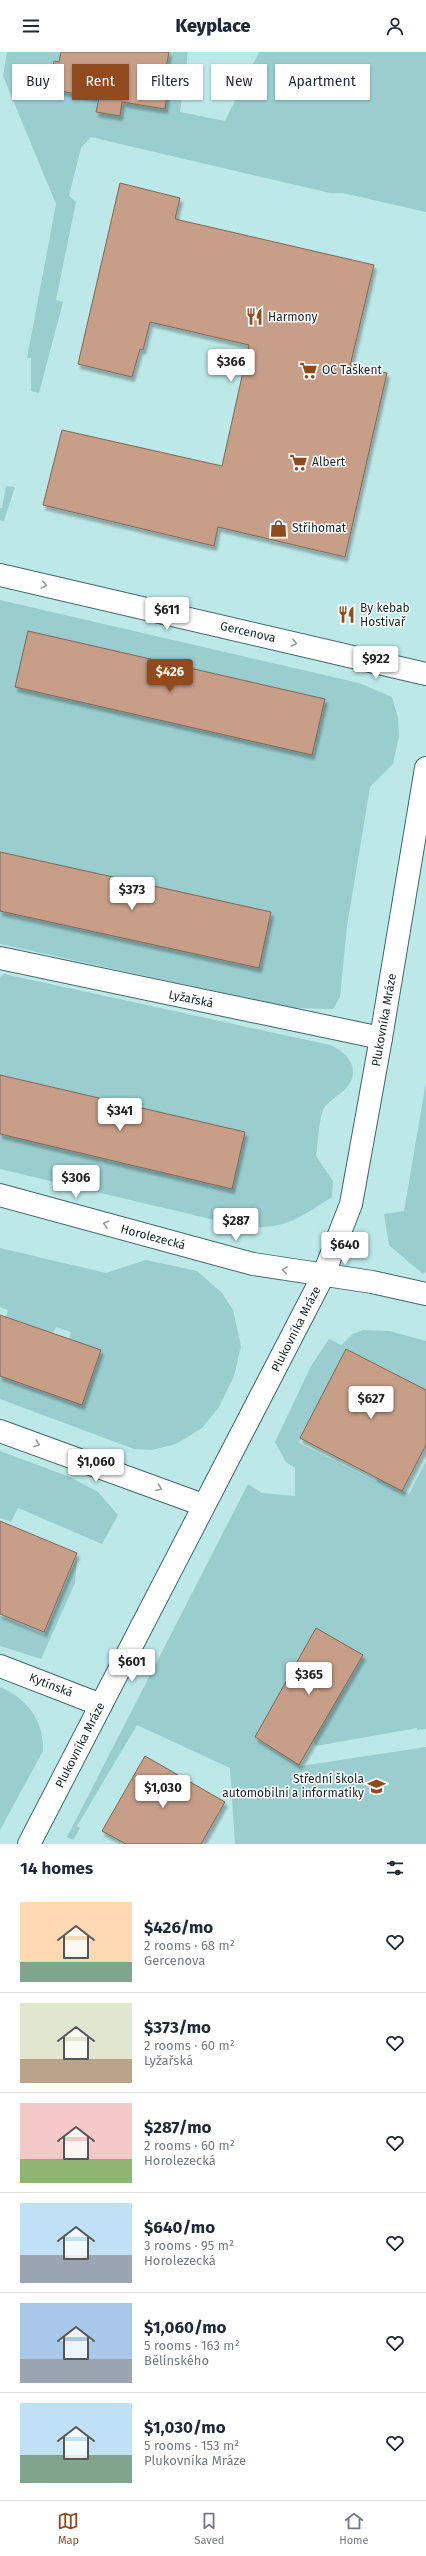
<!DOCTYPE html>
<meta charset="utf-8">
<style>
:root{--surface:#fff;--page:#f2f2f3;--text:#1f2937;--muted:#747a83;--line:#e0e1e3;--accent:#8f4b1e}
body{margin:0;font-family:"Fira Sans",sans-serif;background:var(--page);color:var(--text);height:100vh;display:flex;flex-direction:column;font-size:15px;white-space:nowrap}
*{box-sizing:border-box;margin:0}
p{font-size:13px;color:var(--muted)}
.icon{flex:none;width:22px;height:22px;fill:none;stroke:currentColor;stroke-width:2;stroke-linecap:round;stroke-linejoin:round}
.map{position:relative;height:1792px;overflow:hidden}
.details{display:flex;flex-direction:column;background:var(--surface);flex:1}
.details>*{flex:none}
.top-card{position:absolute;left:12px;top:12px;width:402px;height:36px;display:flex;gap:8px}
.price{position:absolute;translate:-50% -34px;padding:0 9px;border-radius:4px;background:#fff;color:#222;font-size:13px;line-height:26px;filter:drop-shadow(0 1px 2px #0008)}
.price::after{content:'';position:absolute;left:50%;top:24px;width:12px;height:9px;margin-left:-6px;background:inherit;clip-path:polygon(0 0,100% 0,50% 100%)}
.price.selected{background:var(--accent);color:#fff}
ul{padding:0;list-style:none}
li{display:flex;align-items:center;gap:12px;height:100px;padding:0 20px}
li+li{border-top:1px solid var(--line)}
li span{display:grid;place-items:center;flex:none;width:112px;height:80px;border-radius:0px;color:#555}
li>.icon{margin-inline-start:auto}
span .icon{width:48px;height:48px;fill:#fffc;stroke-width:1}
li b{font-size:17px}
h2{display:flex;justify-content:space-between;align-items:center;height:48px;padding:0 20px;font-size:17px}
.chip{padding:0 14px;border-radius:0px;background:var(--surface);box-shadow:0 1px 3px #0004;font-size:14px;line-height:36px}
.chip.selected{background:var(--accent);color:#fff}
header{display:flex;justify-content:space-between;align-items:center;height:52px;padding:0 20px;background:var(--surface);font-size:18px;font-weight:800}
.tabs{display:flex;justify-content:space-around;align-items:center;height:56px;border-top:1px solid var(--line);background:var(--surface);font-size:11px;color:var(--muted)}
.tabs a{display:grid;justify-items:center;gap:2px}
.tabs .selected{color:var(--accent)}
.map>svg:first-child{display:block}
.green{fill:#99cdce;fill-rule:evenodd}
.building{fill:#c79e88;stroke:#826554;filter:url(#shadow)}
.lines{fill:none;stroke-linecap:round;stroke-linejoin:round}
.minor-casing{stroke:#3f6768;stroke-width:24}
.minor{stroke:#fff;stroke-width:22}
.oneway{stroke:#959d9d}
.labels{text-anchor:middle;dominant-baseline:central;stroke-width:3;stroke-linejoin:round;paint-order:stroke}
.poi-label{font-size:12px;fill:#142526;stroke:#fff;text-anchor:start}
.street-label{font-size:12px;fill:#142526;stroke:#fff}
</style>
<header><svg class="icon" aria-label="menu" viewBox="0 0 24 24"><path d="M4 6h16M4 12h16M4 18h16"/></svg>Keyplace<svg class="icon" aria-label="person" viewBox="0 0 24 24"><circle cx="12" cy="8" r="4"/><path d="M4 21q1-7 8-7t8 7"/></svg></header>
<div class="map">
<svg width="426" height="1792" viewBox="0 0 426 1792">
<defs>
<filter id="shadow"><feDropShadow dx="2.5" dy="4.5" stdDeviation="1" flood-color="#0004"/></filter>
</defs>
<rect width="100%" height="100%" fill="#bce8e8"/>
<g class="green">
<path d="M7,0H61L59,10L54,9L50,37L99,46L96,60L120,64L122,50L165,57L169,29L164,27L169,1L166,0H188L180,60L225,69L259,0H426V160L343,141H330L91,85L81,96L69,144L76,150L56,248L63,250L39,341L31,339V306H27L56,152L3,24Z"/>
<path d="M6,434L15,435L4,469L0,468V456H2Z"/>
<path d="M0,548L359,631L392,645L398,666L399,684L393,712L370,735L347,874L340,945L333,957L293,956L0,892V859L259,916L271,860L0,800ZM15,635L325,647L312,703Z"/>
<path d="M4,922L330,993C347,1000 362,1017 347,1035C341,1043 329,1048 324,1056C319,1064 318,1094 316,1104L333,1129L332,1145C297,1167 287,1177 244,1175L0,1117V1082L232,1137L245,1081L0,1023V925Z"/>
<path d="M426,1030V1220L423,1222L389,1193L384,1162L404,1159Z"/>
<path d="M0,1196L106,1221L146,1208L197,1219L222,1241L233,1258L241,1294L234,1324L219,1355L202,1376L176,1392L152,1398L134,1397L0,1347V1324L82,1353L101,1299L69,1287L71,1280L56,1275L53,1282L6,1265L8,1258L0,1255Z"/>
<path d="M363,1278L389,1279L426,1289V1338L347,1298L299,1391L376,1430L378,1426L409,1442L426,1409V1677L417,1678V1676L316,1694L313,1689L362,1603L316,1577L255,1686L301,1714L426,1695V1792H235L230,1716L137,1673L77,1774L80,1776L73,1788L67,1785L248,1432L262,1441L295,1444V1416L286,1410L275,1390L311,1314L329,1287L341,1293L353,1282Z"/>
<path d="M0,1399L70,1425L98,1440L118,1463L102,1492L18,1456L11,1470L0,1466Z"/>
<path d="M77,1505L75,1531L41,1607L0,1594V1564L44,1583Z"/>
<path d="M0,1635C28,1647 44,1669 43,1699L0,1778Z"/>
</g>
<g class="building">
<path d="M61,0H169L164,27L169,29L165,57L122,50L120,64L96,60L99,46L50,37L54,9L59,10Z"/>
<path d="M120,131L180,146L175,167L374,213L350,314L387,321L345,505L218,475L214,494L43,453L62,378L222,414L249,293L150,270L143,298L140,297L132,325L78,312Z"/>
<path d="M28,579L325,647L312,703L15,635Z"/>
<path d="M0,800L271,860L259,916L0,859Z"/>
<path d="M0,1023L245,1080L232,1137L0,1082Z"/>
<path d="M0,1263L101,1298L82,1353L0,1324Z"/>
<path d="M346,1297L426,1338V1393L402,1439L300,1386Z"/>
<path d="M0,1469L77,1501L44,1580L0,1562Z"/>
<path d="M316,1576L363,1603L299,1713L255,1685Z"/>
<path d="M145,1704L225,1750L201,1792H126L102,1779Z"/>
</g>
<g class="lines">
<defs>
<g id="minor">
<path d="M0,523L426,622"/>
<path d="M0,906L381,986"/>
<path d="M0,1143L253,1212L372,1230L426,1242"/>
<path d="M0,1379L203,1453"/>
<path d="M0,1614L101,1653"/>
<path d="M29,1792L323,1224L351,1152L381,986L426,716"/>
</g>
</defs>
<use href="#minor" class="minor-casing"/>
<use href="#minor" class="minor"/>
</g>
<defs><path id="oneway-chevron" d="M-2-3.5L2.5 0L-2 3.5" fill="none" stroke-width="1.6" stroke-linecap="round" stroke-linejoin="round"/></defs>
<g class="oneway">
<use href="#oneway-chevron" transform="translate(44 533) rotate(13)"/>
<use href="#oneway-chevron" transform="translate(294 591) rotate(13)"/>
<use href="#oneway-chevron" transform="translate(106 1172) rotate(-165)"/>
<use href="#oneway-chevron" transform="translate(285 1218) rotate(-171)"/>
<use href="#oneway-chevron" transform="translate(37 1392) rotate(20)"/>
<use href="#oneway-chevron" transform="translate(159 1436) rotate(21)"/>
</g>
<defs>
<symbol id="restaurant-bare" viewBox="-9 -9 18 18"><path d="M-5-6h1v4h1v-4h1v4h1v-4h1v5L-1.5 .5V6h-2V.5L-5-1ZM5-6V6H3V1.5H1.5Q1.5-4 5-6Z" fill="#8f4b1e" stroke="#fff" stroke-width="2.5" paint-order="stroke"/></symbol>
<symbol id="supermarket-bare" viewBox="-9 -9 18 18"><path d="M-6-5.5h2.5l.6 2H6L4.5 2H-2.5L-4.4-4H-6ZM-1.5 3.2a1.3 1.3 0 1 0 .1 0ZM3 3.2a1.3 1.3 0 1 0 .1 0Z" fill="#8f4b1e" stroke="#fff" stroke-width="2.5" paint-order="stroke"/></symbol>
<symbol id="shop-bare" viewBox="-9 -9 18 18"><path d="M-5-2.5h2.3a2.7 3.5 0 0 1 5.4 0H5L5.5 6h-11ZM-1.5-2.5h3a1.5 2.3 0 0 0-3 0Z" fill="#8f4b1e" stroke="#fff" stroke-width="2.5" paint-order="stroke"/></symbol>
<symbol id="school-bare" viewBox="-9 -9 18 18"><path d="M0-5L7-2L0 1L-7-2ZM-4 1L0 2.5L4 1V4Q0 6-4 4Z" fill="#8f4b1e" stroke="#fff" stroke-width="2.5" paint-order="stroke"/></symbol>
</defs>
<g fill-rule="evenodd">
<use href="#restaurant-bare" x="242" y="252" width="25" height="25"/>
<use href="#supermarket-bare" x="296" y="306" width="25" height="25"/>
<use href="#supermarket-bare" x="286" y="398" width="25" height="25"/>
<use href="#shop-bare" x="266" y="464" width="25" height="25"/>
<use href="#restaurant-bare" x="334" y="550" width="25" height="25"/>
<use href="#school-bare" x="364" y="1722" width="25" height="25"/>
</g>
<g class="labels">
<g class="poi-label">
<text x="268" y="265">Harmony</text>
<text x="322" y="318">OC Taškent</text>
<text x="312" y="410">Albert</text>
<text x="292" y="476">Střihomat</text>
<text x="360" y="556">By kebab<tspan x="360" dy="14">Hostivař</tspan></text>
<text x="364" y="1727" text-anchor="end">Střední škola<tspan x="364" dy="14">automobilní a informatiky</tspan></text>
</g>
<g class="street-label">
<text transform="translate(248 580) rotate(13)">Gercenova</text>
<text transform="translate(191 947) rotate(12)">Lyžařská</text>
<text transform="translate(384 968) rotate(-80)">Plukovníka Mráze</text>
<text transform="translate(153 1185) rotate(15)">Horolezecká</text>
<text transform="translate(296 1277) rotate(-63)">Plukovníka Mráze</text>
<text transform="translate(51 1633) rotate(21)">Kytínská</text>
<text transform="translate(80 1693) rotate(-63)">Plukovníka Mráze</text>
</g>
</g>
</svg>
<b class="price" style="left:231px;top:331px">$366</b>
<b class="price" style="left:167px;top:579px">$611</b>
<b class="price" style="left:376px;top:628px">$922</b>
<b class="price selected" style="left:170px;top:641px">$426</b>
<b class="price" style="left:132px;top:859px">$373</b>
<b class="price" style="left:120px;top:1080px">$341</b>
<b class="price" style="left:76px;top:1147px">$306</b>
<b class="price" style="left:236px;top:1190px">$287</b>
<b class="price" style="left:345px;top:1214px">$640</b>
<b class="price" style="left:371px;top:1368px">$627</b>
<b class="price" style="left:96px;top:1431px">$1,060</b>
<b class="price" style="left:132px;top:1631px">$601</b>
<b class="price" style="left:309px;top:1644px">$365</b>
<b class="price" style="left:163px;top:1757px">$1,030</b>
<div class="top-card">
<a class="chip">Buy</a>
<a class="chip selected">Rent</a>
<a class="chip">Filters</a>
<a class="chip">New</a>
<a class="chip">Apartment</a>
</div>
</div>
<section class="details">
<h2>14 homes<svg class="icon" aria-label="filters" viewBox="0 0 24 24"><path d="M4 7h16M4 17h16"/><circle cx="9" cy="7" r="2"/><circle cx="15" cy="17" r="2"/></svg></h2>
<ul>
<li><span style="background:linear-gradient(#ffd9b3 75%,#7fa58c 0)"><svg class="icon" aria-label="home" viewBox="0 0 24 24"><path d="M3 11l9-7 9 7M6 9v11h12V9"/></svg></span><div><b>$426/mo</b><p>2 rooms · 68 m²</p><p>Gercenova</p></div><svg class="icon" aria-label="heart" viewBox="0 0 24 24"><path d="M12 20l-8-8c-3-5 5-10 8-4 3-6 11-1 8 4z"/></svg></li>
<li><span style="background:linear-gradient(#dfe7d0 70%,#b9a48a 0)"><svg class="icon" aria-label="home" viewBox="0 0 24 24"><path d="M3 11l9-7 9 7M6 9v11h12V9"/></svg></span><div><b>$373/mo</b><p>2 rooms · 60 m²</p><p>Lyžařská</p></div><svg class="icon" aria-label="heart" viewBox="0 0 24 24"><path d="M12 20l-8-8c-3-5 5-10 8-4 3-6 11-1 8 4z"/></svg></li>
<li><span style="background:linear-gradient(#f6c9c9 70%,#8fb573 0)"><svg class="icon" aria-label="home" viewBox="0 0 24 24"><path d="M3 11l9-7 9 7M6 9v11h12V9"/></svg></span><div><b>$287/mo</b><p>2 rooms · 60 m²</p><p>Horolezecká</p></div><svg class="icon" aria-label="heart" viewBox="0 0 24 24"><path d="M12 20l-8-8c-3-5 5-10 8-4 3-6 11-1 8 4z"/></svg></li>
<li><span style="background:linear-gradient(#bfe0f5 65%,#9aa5b1 0)"><svg class="icon" aria-label="home" viewBox="0 0 24 24"><path d="M3 11l9-7 9 7M6 9v11h12V9"/></svg></span><div><b>$640/mo</b><p>3 rooms · 95 m²</p><p>Horolezecká</p></div><svg class="icon" aria-label="heart" viewBox="0 0 24 24"><path d="M12 20l-8-8c-3-5 5-10 8-4 3-6 11-1 8 4z"/></svg></li>
<li><span style="background:linear-gradient(#a9c7e8 70%,#9aa5b1 0)"><svg class="icon" aria-label="home" viewBox="0 0 24 24"><path d="M3 11l9-7 9 7M6 9v11h12V9"/></svg></span><div><b>$1,060/mo</b><p>5 rooms · 163 m²</p><p>Bělinského</p></div><svg class="icon" aria-label="heart" viewBox="0 0 24 24"><path d="M12 20l-8-8c-3-5 5-10 8-4 3-6 11-1 8 4z"/></svg></li>
<li><span style="background:linear-gradient(#bfe0f5 65%,#7fa58c 0)"><svg class="icon" aria-label="home" viewBox="0 0 24 24"><path d="M3 11l9-7 9 7M6 9v11h12V9"/></svg></span><div><b>$1,030/mo</b><p>5 rooms · 153 m²</p><p>Plukovníka Mráze</p></div><svg class="icon" aria-label="heart" viewBox="0 0 24 24"><path d="M12 20l-8-8c-3-5 5-10 8-4 3-6 11-1 8 4z"/></svg></li>
</ul>
</section>
<nav class="tabs">
<a class="selected"><svg class="icon" aria-label="map" viewBox="0 0 24 24"><path d="M3 6l6-2 6 2 6-2v14l-6 2-6-2-6 2zM9 4v14M15 6v14"/></svg>Map</a>
<a><svg class="icon" aria-label="saved" viewBox="0 0 24 24"><path d="M7 4h10v16l-5-4-5 4z"/></svg>Saved</a>
<a><svg class="icon" aria-label="home" viewBox="0 0 24 24"><path d="M3 11l9-7 9 7M6 9v11h12V9"/></svg>Home</a>
</nav>
